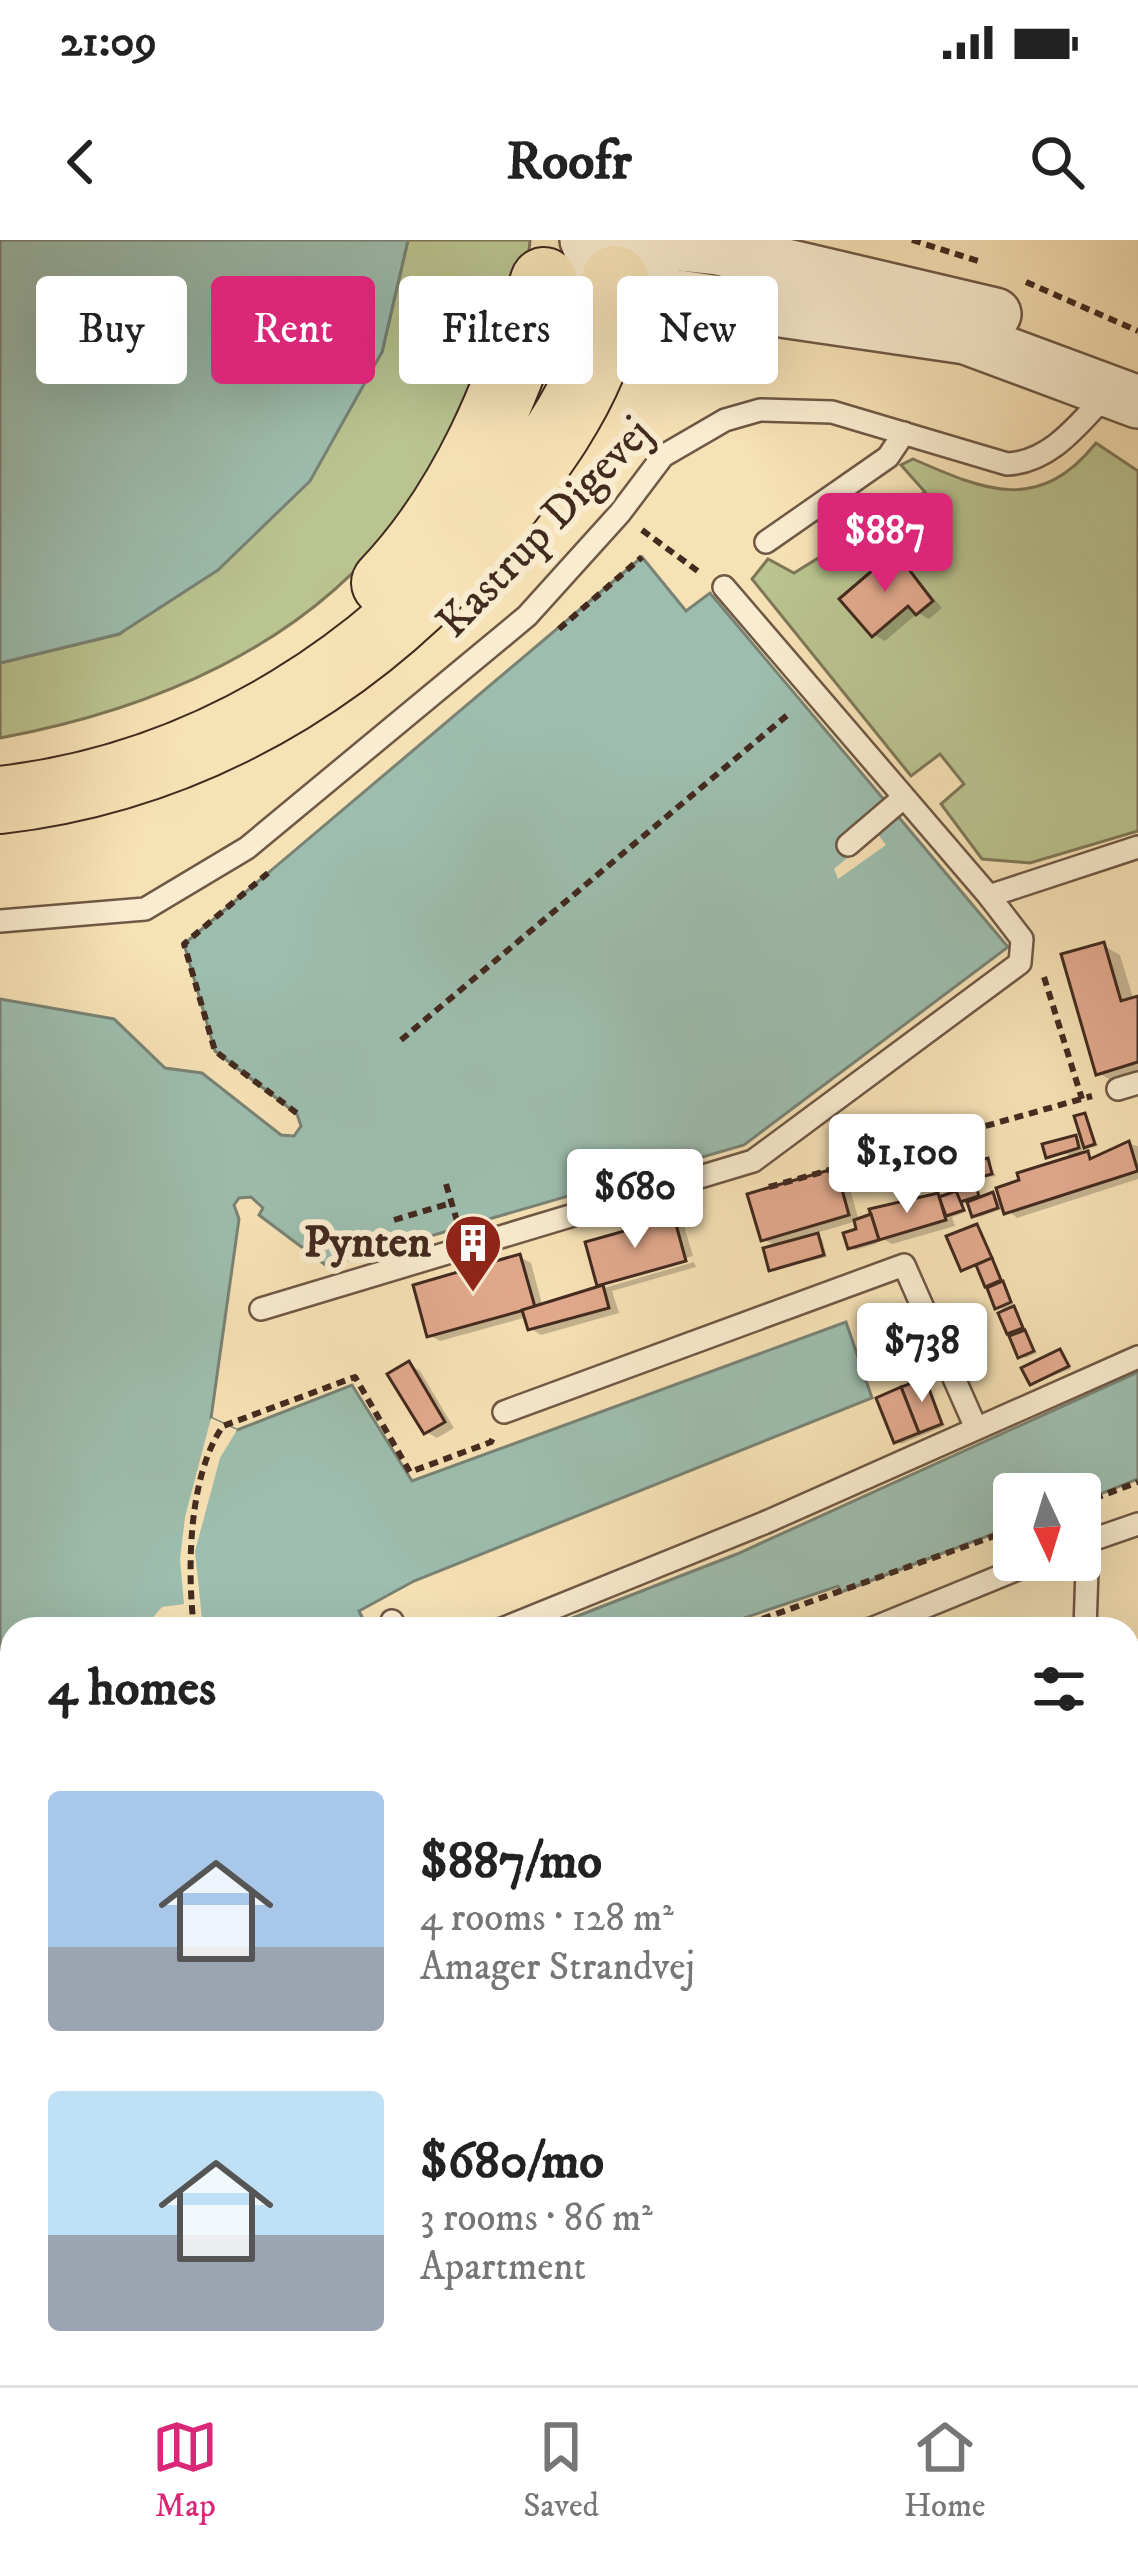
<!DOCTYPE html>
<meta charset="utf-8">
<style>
:root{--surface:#fff;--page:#f6f6f6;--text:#222;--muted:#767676;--line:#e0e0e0;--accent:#db2777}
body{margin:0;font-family:"IM FELL DW Pica",serif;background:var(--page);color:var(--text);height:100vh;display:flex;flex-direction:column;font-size:45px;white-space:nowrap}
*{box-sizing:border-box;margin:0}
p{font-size:39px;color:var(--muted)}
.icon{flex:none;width:66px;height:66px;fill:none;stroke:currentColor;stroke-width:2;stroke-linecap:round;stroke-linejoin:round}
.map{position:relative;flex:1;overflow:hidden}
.side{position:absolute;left:0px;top:1377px;width:1140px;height:768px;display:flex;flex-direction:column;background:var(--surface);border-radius:36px 36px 0 0;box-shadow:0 12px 48px #0002}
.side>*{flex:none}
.top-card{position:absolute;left:36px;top:36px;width:1068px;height:108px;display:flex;gap:24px}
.needle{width:78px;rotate:176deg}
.controls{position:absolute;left:993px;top:1233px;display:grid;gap:24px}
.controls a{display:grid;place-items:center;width:108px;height:108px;border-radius:12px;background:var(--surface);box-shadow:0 12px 48px #0002;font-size:60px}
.price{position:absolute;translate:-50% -102px;padding:0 27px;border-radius:12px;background:#fff;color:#222;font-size:39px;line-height:78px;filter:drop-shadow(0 3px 6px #0008)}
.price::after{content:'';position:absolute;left:50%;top:72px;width:36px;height:27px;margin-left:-18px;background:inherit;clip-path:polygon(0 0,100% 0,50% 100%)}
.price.current{background:var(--accent);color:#fff}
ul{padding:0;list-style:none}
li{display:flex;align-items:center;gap:36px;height:300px;padding:0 48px}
li span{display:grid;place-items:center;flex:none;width:336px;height:240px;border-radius:12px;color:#555}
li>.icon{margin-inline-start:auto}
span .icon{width:144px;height:144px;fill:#fffc;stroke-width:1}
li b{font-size:51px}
h2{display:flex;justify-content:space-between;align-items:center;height:144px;padding:0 48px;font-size:51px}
.pill{padding:0 42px;border-radius:12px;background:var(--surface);box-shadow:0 12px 48px #0002;font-size:42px;line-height:108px}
.pill.current{background:var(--accent);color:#fff}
.status{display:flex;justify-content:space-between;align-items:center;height:84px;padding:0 60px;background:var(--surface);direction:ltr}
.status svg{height:33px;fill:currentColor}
header{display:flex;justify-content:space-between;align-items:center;height:156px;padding:0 48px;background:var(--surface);font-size:54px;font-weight:800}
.tabs{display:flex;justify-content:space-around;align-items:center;height:168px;border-top:3px solid var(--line);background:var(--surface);font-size:33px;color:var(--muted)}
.tabs a{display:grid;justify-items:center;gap:6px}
.tabs .current{color:var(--accent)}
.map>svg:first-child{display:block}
.green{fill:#bac490;stroke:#7e7758;stroke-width:3}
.water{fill:#9dbeaf;stroke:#798375;stroke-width:3}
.pier{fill:#f7e2b6}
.shadow{fill:#0003}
.building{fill:#e3aa8e;stroke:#422a1f;stroke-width:3}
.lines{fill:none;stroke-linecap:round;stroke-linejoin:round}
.service-casing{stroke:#6f5845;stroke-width:26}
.tertiary-casing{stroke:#6f5845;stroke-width:56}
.motorway-casing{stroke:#422a1f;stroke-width:70}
.path{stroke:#422a1f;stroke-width:6;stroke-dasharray:9 6;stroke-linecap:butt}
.service{stroke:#faecd0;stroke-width:21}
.tertiary{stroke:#faecd0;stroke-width:51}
.motorway{stroke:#f7e2b6;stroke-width:66}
.labels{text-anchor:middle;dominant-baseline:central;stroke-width:12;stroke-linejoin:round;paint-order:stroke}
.street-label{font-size:45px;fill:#422a1f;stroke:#faecd0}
.poi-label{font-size:45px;font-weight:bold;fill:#422a1f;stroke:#faecd0;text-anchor:end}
</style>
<div class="status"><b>21:09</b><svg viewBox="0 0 49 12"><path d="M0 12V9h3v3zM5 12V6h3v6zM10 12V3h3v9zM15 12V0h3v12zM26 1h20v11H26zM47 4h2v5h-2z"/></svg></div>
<header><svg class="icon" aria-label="back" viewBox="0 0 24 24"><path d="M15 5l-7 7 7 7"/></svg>Roofr<svg class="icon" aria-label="search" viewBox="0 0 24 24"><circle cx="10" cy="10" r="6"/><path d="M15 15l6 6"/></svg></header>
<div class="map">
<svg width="1138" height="2145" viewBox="0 0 1138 2145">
<rect width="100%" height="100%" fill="#f7e2b6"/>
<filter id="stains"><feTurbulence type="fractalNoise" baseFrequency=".00167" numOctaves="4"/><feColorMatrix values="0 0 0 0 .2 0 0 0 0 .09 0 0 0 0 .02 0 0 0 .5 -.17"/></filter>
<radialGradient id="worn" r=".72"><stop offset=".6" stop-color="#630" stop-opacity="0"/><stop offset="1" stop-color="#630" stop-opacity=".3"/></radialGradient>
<g class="green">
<path d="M408,0H530C526,57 488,128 459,177C440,211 423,249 399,280C304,407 151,470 0,498V423L120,394L382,112Z"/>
<path d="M1096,203L1138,231V591L1030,623L982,619L941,564L964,544L940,514L911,536L752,339L768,319L794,333L925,252L901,225L913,219C986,251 1039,274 1096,203Z"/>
<path d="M1138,2072V2145H915L917,2133H1128V2074Z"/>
</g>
<g class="water">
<path d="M0,0H408L382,112L310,241L218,330L119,394L0,423Z"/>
<path d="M642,317L686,371L710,353L1008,707L744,905L327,1026L259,975L263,968L251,957L239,958L234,965L239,979L211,1178L237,1190L352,1145L412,1241L846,1082L872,1158L414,1341L359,1371L368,1389H12V1667L0,1671V759L114,779L165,828L202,833L281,895L294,896L301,886L297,874L215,811L184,704Z"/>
<path d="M1138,1132V1239L1080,1262V1254H1014V1286L841,1352L838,1346L712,1389H544L737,1314Z"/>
<path d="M0,1972L12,1984V2133H163L175,2145H0Z"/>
<path d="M407,2133H866V2145H403Z"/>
</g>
<g class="pier">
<path d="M877,593L886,605L838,639L834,629Z"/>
<path d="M211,1178L237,1190L220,1218L195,1311L203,1389H143L162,1367L184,1364L180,1319L185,1277Z"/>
<path d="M12,1478V1544L11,1553L0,1552V1546Z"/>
</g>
<g class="shadow">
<path d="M896,315L942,368L929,379L918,373L885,401L874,395Z"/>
<path d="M1104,706L1120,715L1134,761L1138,760V836L1115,842L1098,833Z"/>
<path d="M1085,876L1098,906L1091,908L1080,902L1084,915L1097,920L1129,904L1138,906V939L1017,978L1005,968L979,977L970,962L963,964L966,972L952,977L955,986L892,1004L867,990L864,995L878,1003L855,1010L850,1007L860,991L857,981L813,994L822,999L827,1017L772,1030L778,1007L763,999L836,932L847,938L859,981L975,948L982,959L992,956L1003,962L1070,920L1068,914L1048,916L1075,898L1086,904Z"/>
<path d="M988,921L996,936L962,941Z"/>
<path d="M673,980L684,986L693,1016L604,1041V1048L694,1022L696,1027L612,1051L619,1073L541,1095L530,1088L527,1077L440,1101L429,1095L520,1017L531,1023L542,1064L601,1048L588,1004Z"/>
<path d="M977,987L1014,1065L1009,1067L1019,1072L1022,1091L1037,1113L1025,1118L1017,1096L1009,1092L1007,1072L998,1067L980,1026L964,1029Z"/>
<path d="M1060,1113L1071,1129L1032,1143Z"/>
<path d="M409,1124L420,1131L454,1188L437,1198L426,1192Z"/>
<path d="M925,1141L945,1186L901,1204L896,1201Z"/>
<path d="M1128,1582L1138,1592V1687L1133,1693L1138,1695V1809L1128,1805Z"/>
<path d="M1138,1858V1970L1128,1973V1861Z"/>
<path d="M256,2133H389L385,2145H268Z"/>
</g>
<g class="building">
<path d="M895,311L933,361L916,375L908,366L872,397L839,359Z"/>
<path d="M1104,702L1121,761L1138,756V822L1096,835L1061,714Z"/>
<path d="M1085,873L1095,904L1084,908L1074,876Z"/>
<path d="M1076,895L1079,908L1046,918L1042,904Z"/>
<path d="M1129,901L1138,931L1004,974L996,948L1019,940L1017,933L1088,911L1090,919Z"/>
<path d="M988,918L992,934L959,943L955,927Z"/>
<path d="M836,928L849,975L761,1001L747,954Z"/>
<path d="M975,944L979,956L960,962L956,951Z"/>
<path d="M956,951L964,970L946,976L939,957Z"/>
<path d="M993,952L998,968L972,977L967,962Z"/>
<path d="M938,953L946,980L879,1000L869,969Z"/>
<path d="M871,974L879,1000L848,1009L843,993L856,989L854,980Z"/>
<path d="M674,977L686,1021L597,1046L585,1002Z"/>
<path d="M977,984L992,1018L961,1031L946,996Z"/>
<path d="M818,993L824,1015L769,1031L763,1008Z"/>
<path d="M520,1014L535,1067L427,1097L413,1045Z"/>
<path d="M992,1018L1001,1040L985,1047L976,1025Z"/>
<path d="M1003,1041L1011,1062L995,1069L987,1048Z"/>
<path d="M603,1045L609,1068L528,1090L522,1070Z"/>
<path d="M1014,1066L1023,1088L1007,1094L998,1073Z"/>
<path d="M1025,1090L1034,1111L1018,1118L1009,1096Z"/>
<path d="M1060,1109L1069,1126L1030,1145L1021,1128Z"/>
<path d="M409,1121L445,1182L424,1194L387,1134Z"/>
<path d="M925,1138L942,1184L919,1193L901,1147Z"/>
<path d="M901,1147L919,1193L894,1203L876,1158Z"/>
<path d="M1128,1589L1138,1599V1654L1128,1664Z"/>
<path d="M1128,1687L1138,1692V1776L1128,1797Z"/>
<path d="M12,1750V1888L0,1876V1754Z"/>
<path d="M1138,1855V1954L1128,1956V1858Z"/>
<path d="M252,2133H354L350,2145H264Z"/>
</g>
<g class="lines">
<defs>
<g id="service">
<path d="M766,302L888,217L904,193"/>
<path d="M848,605L903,558"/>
<path d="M989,656L1138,607"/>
<path d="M0,681L145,669L247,608L527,376L620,273L663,216L725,180L760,170L832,172L1007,224C1052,222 1080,182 1109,152"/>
<path d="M1118,849L1138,843"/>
<path d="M261,1069L753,921L1020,723L1022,699L989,656L724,347"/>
<path d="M504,1172L904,1025L976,1188"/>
<path d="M1080,1304L1138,1284"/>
<path d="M392,1381L396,1389"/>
<path d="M502,1389L764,1283L1138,1117"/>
<path d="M871,1389L1040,1320"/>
<path d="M1085,1389L1088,1300"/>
<path d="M1128,1458L1138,1455"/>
<path d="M1128,1510L1138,1524"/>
</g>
<g id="tertiary">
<path d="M586,0L598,27L644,51L966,98L1138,162"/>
<path d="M631,0L718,9L995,74"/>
</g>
<g id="motorway">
<path d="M385,343C466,258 507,150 544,41"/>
<path d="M0,560C209,536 392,419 516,251C545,212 573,173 592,127C603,100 607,68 615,39"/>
</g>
</defs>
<use href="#service" class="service-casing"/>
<use href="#tertiary" class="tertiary-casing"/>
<use href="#motorway" class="motorway-casing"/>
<g class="path">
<path d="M912,0L981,22"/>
<path d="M1026,42L1138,91"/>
<path d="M642,290L699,332"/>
<path d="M559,389L642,317"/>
<path d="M268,633L184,704L215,811L298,874"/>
<path d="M1044,737L1082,859"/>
<path d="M401,800L791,472"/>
<path d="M446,944L457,981"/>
<path d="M769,947L1092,856"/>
<path d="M394,980L451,963"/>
<path d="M1080,1264L1138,1242"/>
<path d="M194,1389C187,1330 188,1236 223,1186L355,1137L410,1232L491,1202L494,1195"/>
<path d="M734,1389L1014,1289"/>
<path d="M0,1687L12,1683"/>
<path d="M0,1926L12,1938"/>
<path d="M207,2133L219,2145"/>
<path d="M883,2133V2145"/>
<path d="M364,2145L369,2133"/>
</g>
<use href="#service" class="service"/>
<use href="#tertiary" class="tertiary"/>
<use href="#motorway" class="motorway"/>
</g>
<defs>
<symbol id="building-pin" viewBox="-11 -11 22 30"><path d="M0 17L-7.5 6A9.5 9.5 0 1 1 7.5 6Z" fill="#8f2418" stroke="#faecd0"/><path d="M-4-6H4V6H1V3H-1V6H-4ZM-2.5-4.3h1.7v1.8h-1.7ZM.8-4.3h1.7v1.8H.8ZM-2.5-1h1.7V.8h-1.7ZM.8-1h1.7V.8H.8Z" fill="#fff"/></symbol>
</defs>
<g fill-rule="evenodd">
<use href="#building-pin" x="440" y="970" width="66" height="90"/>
</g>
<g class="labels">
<g class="street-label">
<text transform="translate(545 288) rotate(-46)">Kastrup Digevej</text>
</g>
<g class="poi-label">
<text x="431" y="1003">Pynten</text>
</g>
</g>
<rect width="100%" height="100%" filter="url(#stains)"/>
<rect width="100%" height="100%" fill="url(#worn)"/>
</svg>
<div class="controls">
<a><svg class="needle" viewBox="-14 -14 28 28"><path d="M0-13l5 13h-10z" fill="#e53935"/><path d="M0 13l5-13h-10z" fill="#767676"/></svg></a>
</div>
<b class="price current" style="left:885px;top:355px">$887</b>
<b class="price" style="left:907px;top:976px">$1,100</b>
<b class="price" style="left:635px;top:1011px">$680</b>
<b class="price" style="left:922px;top:1165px">$738</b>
<div class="top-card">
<a class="pill">Buy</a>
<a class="pill current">Rent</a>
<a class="pill">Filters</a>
<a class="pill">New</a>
</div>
<section class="side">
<h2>4 homes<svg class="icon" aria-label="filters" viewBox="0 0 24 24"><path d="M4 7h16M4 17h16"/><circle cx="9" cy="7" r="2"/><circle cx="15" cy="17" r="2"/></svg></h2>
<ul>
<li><span style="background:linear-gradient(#a9c7e8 65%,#9aa5b1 0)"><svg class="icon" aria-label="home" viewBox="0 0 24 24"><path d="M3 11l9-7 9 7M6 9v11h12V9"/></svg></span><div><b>$887/mo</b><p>4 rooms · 128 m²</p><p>Amager Strandvej</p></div></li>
<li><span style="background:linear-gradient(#bfe0f5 60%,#9aa5b1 0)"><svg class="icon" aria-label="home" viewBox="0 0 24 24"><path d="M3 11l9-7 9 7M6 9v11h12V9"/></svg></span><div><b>$680/mo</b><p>3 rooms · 86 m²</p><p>Apartment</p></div></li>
</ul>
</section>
</div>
<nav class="tabs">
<a class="current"><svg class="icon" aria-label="map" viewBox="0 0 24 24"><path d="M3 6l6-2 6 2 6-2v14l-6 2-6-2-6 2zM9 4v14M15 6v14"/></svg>Map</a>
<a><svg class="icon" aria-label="saved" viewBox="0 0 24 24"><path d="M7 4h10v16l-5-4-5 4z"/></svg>Saved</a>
<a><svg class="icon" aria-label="home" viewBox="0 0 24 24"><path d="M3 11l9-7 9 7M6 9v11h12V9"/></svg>Home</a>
</nav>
